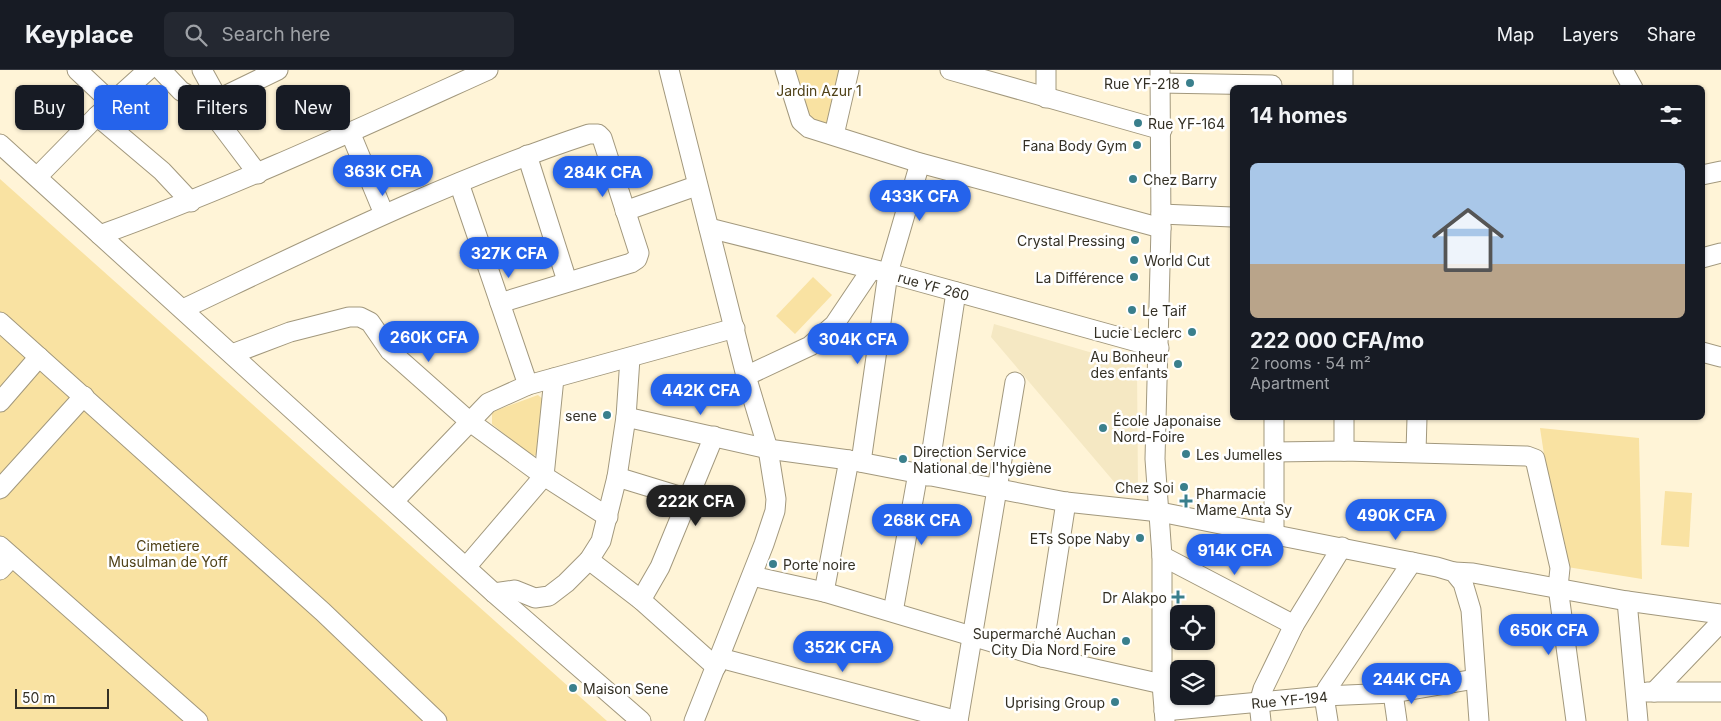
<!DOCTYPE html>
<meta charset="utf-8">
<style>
:root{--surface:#171b24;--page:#242831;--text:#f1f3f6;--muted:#9ea1a6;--line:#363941;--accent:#2563eb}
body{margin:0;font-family:Inter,sans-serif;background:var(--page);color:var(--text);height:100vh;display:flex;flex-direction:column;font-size:19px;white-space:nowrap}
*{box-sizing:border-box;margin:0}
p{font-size:16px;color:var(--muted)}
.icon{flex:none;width:28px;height:28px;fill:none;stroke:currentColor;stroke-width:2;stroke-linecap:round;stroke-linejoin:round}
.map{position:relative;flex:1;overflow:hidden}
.panel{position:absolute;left:1230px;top:15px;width:475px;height:335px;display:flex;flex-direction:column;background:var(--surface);border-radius:8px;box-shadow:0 1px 4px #0004}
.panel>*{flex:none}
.banner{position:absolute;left:15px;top:15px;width:475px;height:45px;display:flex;gap:10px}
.buttons{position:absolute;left:1170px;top:535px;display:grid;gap:10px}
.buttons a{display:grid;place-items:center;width:45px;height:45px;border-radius:8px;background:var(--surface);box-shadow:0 1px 4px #0004;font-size:25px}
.scale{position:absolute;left:15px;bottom:12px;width:94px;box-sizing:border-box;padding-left:5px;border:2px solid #343025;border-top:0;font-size:14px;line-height:18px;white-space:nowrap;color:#343025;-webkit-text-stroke:4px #fff;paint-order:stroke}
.price{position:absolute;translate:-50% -42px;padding:0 11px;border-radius:18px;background:var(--accent);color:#fff;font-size:16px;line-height:32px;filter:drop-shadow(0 1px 2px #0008)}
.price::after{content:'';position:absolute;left:50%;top:30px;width:15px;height:11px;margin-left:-8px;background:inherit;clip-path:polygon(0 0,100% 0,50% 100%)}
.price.on{background:#222;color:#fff}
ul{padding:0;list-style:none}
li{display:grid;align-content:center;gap:10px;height:265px;padding:0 20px}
li span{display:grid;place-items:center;height:155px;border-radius:8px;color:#555}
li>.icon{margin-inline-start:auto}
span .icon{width:90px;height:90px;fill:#fffc;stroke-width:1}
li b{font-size:21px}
h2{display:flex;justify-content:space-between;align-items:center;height:60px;padding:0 20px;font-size:21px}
.tag{padding:0 18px;border-radius:8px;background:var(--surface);box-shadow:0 1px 4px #0004;font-size:18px;line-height:45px}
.tag.on{background:var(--accent);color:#fff}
header{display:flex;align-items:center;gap:30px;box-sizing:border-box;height:70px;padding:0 25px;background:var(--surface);border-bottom:1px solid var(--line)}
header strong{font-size:24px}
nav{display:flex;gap:28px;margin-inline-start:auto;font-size:18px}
.search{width:350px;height:45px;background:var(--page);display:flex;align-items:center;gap:12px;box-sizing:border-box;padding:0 18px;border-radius:8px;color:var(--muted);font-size:19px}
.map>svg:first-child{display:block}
.built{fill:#f5e8c3}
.green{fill:#f9e2a2}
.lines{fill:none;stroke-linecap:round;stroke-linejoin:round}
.minor-casing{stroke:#a2987d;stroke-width:21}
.minor{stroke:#fff;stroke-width:19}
.poi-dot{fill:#3a7f8c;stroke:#fff;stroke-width:2}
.labels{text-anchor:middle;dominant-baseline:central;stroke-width:5;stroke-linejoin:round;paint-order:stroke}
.poi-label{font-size:14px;fill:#343025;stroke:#fff;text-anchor:end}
.park-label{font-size:14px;fill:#4f4117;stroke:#fff}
.street-label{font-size:14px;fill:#343025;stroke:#fff}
</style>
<header>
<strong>Keyplace</strong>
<div class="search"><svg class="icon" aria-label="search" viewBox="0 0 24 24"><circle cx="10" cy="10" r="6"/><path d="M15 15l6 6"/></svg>Search here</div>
<nav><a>Map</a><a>Layers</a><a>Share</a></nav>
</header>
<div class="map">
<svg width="1721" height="651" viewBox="0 0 1721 651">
<rect width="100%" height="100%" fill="#fff4d7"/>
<path class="built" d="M994,254L1137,296L1138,422L1121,420L991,267Z"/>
<g class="green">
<path d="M790,0H844L830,59L808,52Z"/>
<path d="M0,109L607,651H0Z"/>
<path d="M813,207L832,225L795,264L776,246Z"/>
<path d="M538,325L546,332L541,384L532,386L492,354V342Z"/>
<path d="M1540,358L1639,368L1642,509L1561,496Z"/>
<path d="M1665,421L1692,423L1689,477L1661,475Z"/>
</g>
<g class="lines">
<defs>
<g id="minor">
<path d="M77,0L111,32"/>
<path d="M161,0L181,21L206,35L258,104"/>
<path d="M202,0L218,29"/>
<path d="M669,0L746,306L768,379L776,429L775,441L764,474L694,651"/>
<path d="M785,0L801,51L809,58L920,93L1161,158"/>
<path d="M950,0L1162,60"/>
<path d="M1160,0L1161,158L1155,389L1162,486V614L1165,651"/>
<path d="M1343,0V18"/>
<path d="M1623,0L1633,18"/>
<path d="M1160,13L1272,15"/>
<path d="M1046,28V0"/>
<path d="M206,35L278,0"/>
<path d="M97,46L162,101L191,132"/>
<path d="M350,62L384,144"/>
<path d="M834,65L849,0"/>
<path d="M0,74L494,523L641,651"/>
<path d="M527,85L567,211"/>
<path d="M1702,105L1721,101"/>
<path d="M37,107L97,46L148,0"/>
<path d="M459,113L528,315"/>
<path d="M625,141L696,116"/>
<path d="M1161,144L1232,147"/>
<path id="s1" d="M709,158L888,203L1159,278"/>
<path d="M100,165C233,117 360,58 488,0"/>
<path d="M1702,188L1721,183"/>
<path d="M183,239C316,176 449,110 589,64H598L602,68L639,183L637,189L631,193L500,233"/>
<path d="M0,252L323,542L437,651"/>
<path d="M1702,282L1721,287"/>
<path d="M232,284L290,262L349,247H360L370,252L390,281L469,351L544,406L608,447"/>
<path d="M746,306L810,276L834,255L871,200"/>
<path d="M0,332L39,287"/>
<path d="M626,347L768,379L849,390L1066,432L1160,442L1437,497L1454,502L1463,513L1471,540L1479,651"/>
<path d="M1274,348V465"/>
<path d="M1344,381V348"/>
<path d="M1274,382L1344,381L1527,386L1535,389L1560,498L1558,517L1576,651"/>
<path d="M1416,382L1417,348"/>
<path d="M861,392L888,203L920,93"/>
<path d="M928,406L956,222"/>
<path d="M617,407L689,429"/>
<path d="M0,419L84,326"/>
<path d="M394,431L488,333L528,315L735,258"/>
<path d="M0,476L198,651"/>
<path d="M1162,486L1294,555"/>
<path d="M589,490L641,530L716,597"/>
<path d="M467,496L544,406L554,308"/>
<path d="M0,500L12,487"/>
<path d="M1454,502L1473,503L1627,531L1721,544"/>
<path d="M752,506L824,522L1042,587L1162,614"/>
<path d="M824,522L849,390"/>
<path d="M494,523L515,520L535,528L549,526L566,513L589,490L601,471L617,407L626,347L630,288"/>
<path d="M641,530L660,497L714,366"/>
<path d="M1627,531L1638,651"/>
<path d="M893,542L918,403"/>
<path d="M1042,587L1066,432"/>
<path d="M720,588L958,651"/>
<path d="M1647,622H1721"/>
<path d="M1654,622L1721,552"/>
<path d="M1393,623L1397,651"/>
<path id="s2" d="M1164,641L1324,626L1393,623L1475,609"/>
<path d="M958,651L1015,312"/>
<path d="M1261,651L1259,633L1263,619L1294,555L1342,477"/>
<path d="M1328,651L1324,626L1327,619L1412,492"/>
</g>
</defs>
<use href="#minor" class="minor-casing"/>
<use href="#minor" class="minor"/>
</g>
<g class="poi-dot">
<circle cx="1190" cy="13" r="5"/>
<circle cx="1138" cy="53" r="5"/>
<circle cx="1137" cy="75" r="5"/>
<circle cx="1133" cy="109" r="5"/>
<circle cx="1135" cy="170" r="5"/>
<circle cx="1134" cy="190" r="5"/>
<circle cx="1134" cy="207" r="5"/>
<circle cx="1132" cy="240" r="5"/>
<circle cx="1192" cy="262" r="5"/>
<circle cx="1178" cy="294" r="5"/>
<circle cx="607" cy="345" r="5"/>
<circle cx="1103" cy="358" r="5"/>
<circle cx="1186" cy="384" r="5"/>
<circle cx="903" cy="389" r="5"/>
<circle cx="1184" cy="417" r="5"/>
<path d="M1183.5 423.5h5v5h5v5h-5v5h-5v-5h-5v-5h5z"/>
<circle cx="1140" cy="468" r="5"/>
<circle cx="773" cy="494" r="5"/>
<path d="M1175.5 519.5h5v5h5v5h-5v5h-5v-5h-5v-5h5z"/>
<circle cx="1126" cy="571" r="5"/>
<circle cx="573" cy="618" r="5"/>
<circle cx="1115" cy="632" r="5"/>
</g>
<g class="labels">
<g class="poi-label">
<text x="1180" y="13">Rue YF-218</text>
<text x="1148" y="53" text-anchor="start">Rue YF-164</text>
<text x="1127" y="75">Fana Body Gym</text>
<text x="1143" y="109" text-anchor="start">Chez Barry</text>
<text x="1125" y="170">Crystal Pressing</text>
<text x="1144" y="190" text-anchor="start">World Cut</text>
<text x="1124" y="207">La Différence</text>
<text x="1142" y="240" text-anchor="start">Le Taif</text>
<text x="1182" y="262">Lucie Leclerc</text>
<text x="1168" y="286">Au Bonheur<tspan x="1168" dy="16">des enfants</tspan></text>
<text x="597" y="345">sene</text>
<text x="1113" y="350" text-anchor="start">École Japonaise<tspan x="1113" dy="16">Nord-Foire</tspan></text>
<text x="913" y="381" text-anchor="start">Direction Service<tspan x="913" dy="16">National de l'hygiène</tspan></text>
<text x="1196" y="384" text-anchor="start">Les Jumelles</text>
<text x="1174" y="417">Chez Soi</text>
<text x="1196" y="423" text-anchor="start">Pharmacie<tspan x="1196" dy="16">Mame Anta Sy</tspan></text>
<text x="1130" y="468">ETs Sope Naby</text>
<text x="783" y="494" text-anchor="start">Porte noire</text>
<text x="1167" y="527">Dr Alakpo</text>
<text x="1116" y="563">Supermarché Auchan<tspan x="1116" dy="16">City Dia Nord Foire</tspan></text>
<text x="583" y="618" text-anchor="start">Maison Sene</text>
<text x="1105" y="632">Uprising Group</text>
</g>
<g class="park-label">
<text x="819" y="20">Jardin Azur 1</text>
<text x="168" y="475">Cimetiere<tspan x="168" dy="16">Musulman de Yoff</tspan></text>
</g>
<g class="street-label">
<text stroke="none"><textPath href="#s1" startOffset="232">rue YF 260</textPath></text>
<text stroke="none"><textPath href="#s2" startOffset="126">Rue YF-194</textPath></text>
</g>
</g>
</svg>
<div class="buttons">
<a><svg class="icon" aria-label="locate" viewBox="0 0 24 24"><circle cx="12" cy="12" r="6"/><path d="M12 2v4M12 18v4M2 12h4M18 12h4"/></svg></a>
<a><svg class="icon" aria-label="layers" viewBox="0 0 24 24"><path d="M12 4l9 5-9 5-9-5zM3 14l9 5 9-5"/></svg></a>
</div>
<div class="scale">50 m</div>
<b class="price" style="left:383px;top:127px">363K CFA</b>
<b class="price" style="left:603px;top:128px">284K CFA</b>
<b class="price" style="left:920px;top:152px">433K CFA</b>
<b class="price" style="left:509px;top:209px">327K CFA</b>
<b class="price" style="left:429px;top:293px">260K CFA</b>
<b class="price" style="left:858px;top:295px">304K CFA</b>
<b class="price" style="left:701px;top:346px">442K CFA</b>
<b class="price on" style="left:696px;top:457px">222K CFA</b>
<b class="price" style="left:1396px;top:471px">490K CFA</b>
<b class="price" style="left:922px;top:476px">268K CFA</b>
<b class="price" style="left:1235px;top:506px">914K CFA</b>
<b class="price" style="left:1549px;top:586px">650K CFA</b>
<b class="price" style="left:843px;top:603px">352K CFA</b>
<b class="price" style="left:1412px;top:635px">244K CFA</b>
<div class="banner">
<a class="tag">Buy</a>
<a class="tag on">Rent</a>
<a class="tag">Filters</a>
<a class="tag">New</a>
</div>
<section class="panel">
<h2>14 homes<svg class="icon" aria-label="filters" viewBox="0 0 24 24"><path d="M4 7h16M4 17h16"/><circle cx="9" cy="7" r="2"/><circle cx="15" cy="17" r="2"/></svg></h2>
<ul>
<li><span style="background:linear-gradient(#a9c7e8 65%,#b9a48a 0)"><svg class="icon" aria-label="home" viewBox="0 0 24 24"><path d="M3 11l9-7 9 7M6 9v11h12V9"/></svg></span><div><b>222 000 CFA/mo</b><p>2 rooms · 54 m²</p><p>Apartment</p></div></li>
</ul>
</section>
</div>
